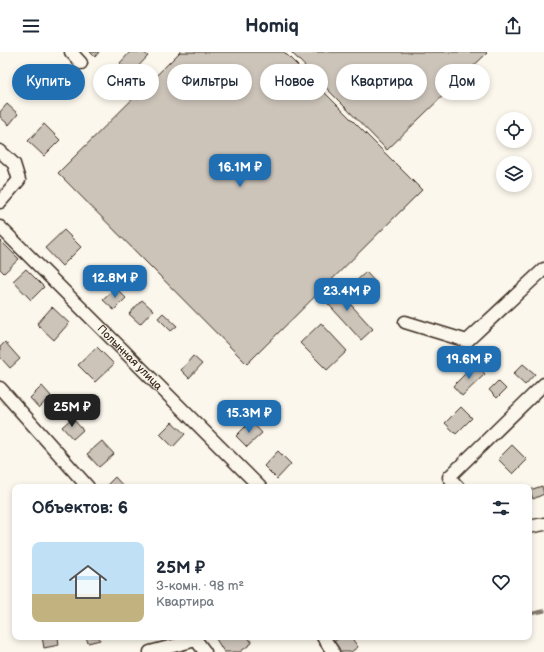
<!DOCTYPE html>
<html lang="ru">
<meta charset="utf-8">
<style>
:root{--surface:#fff;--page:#f2f2f3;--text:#1f2937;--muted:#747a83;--line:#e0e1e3;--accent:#1f6fb2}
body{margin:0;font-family:"Balsamiq Sans",sans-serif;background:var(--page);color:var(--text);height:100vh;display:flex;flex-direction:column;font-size:15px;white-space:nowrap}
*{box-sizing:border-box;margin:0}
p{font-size:13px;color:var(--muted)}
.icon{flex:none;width:22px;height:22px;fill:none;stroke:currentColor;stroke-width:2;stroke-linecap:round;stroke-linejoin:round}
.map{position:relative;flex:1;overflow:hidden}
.panel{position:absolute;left:12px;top:432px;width:520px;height:156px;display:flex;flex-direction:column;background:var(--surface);border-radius:8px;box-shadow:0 2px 6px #0003}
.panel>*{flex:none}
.guide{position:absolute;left:12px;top:12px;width:520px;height:36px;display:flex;gap:8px}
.tools{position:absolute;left:496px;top:60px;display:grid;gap:8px}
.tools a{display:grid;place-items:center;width:36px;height:36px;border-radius:50%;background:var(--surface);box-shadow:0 2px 6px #0003;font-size:20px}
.price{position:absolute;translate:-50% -34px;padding:0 9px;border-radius:8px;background:var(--accent);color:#fff;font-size:13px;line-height:26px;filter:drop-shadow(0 1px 2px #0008)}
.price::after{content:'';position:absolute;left:50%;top:24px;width:12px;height:9px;margin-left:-6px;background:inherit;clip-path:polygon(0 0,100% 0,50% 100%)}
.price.current{background:#222;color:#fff}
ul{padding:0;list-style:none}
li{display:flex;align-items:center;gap:12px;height:100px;padding:0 20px}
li+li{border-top:1px solid var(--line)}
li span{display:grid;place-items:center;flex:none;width:112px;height:80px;border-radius:8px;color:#555}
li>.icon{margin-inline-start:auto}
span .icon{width:48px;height:48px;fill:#fffc;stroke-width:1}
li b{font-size:17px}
h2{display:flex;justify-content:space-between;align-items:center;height:48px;padding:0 20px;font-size:17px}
.chip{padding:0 14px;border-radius:18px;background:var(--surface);box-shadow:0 2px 6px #0003;font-size:14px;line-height:36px}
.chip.current{background:var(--accent);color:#fff}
header{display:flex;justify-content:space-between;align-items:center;height:52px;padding:0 20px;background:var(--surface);font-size:18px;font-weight:700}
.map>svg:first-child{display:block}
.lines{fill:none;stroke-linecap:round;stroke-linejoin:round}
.stream{stroke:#85796d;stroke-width:3.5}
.building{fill:#ccc4b9;stroke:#3b2a1e}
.minor-casing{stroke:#3b2a1e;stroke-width:15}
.minor{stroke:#fbf7ec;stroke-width:12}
.labels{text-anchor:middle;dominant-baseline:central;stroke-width:3;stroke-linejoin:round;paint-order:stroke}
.street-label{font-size:11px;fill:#3b2a1e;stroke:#fbf7ec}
</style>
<header><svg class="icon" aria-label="menu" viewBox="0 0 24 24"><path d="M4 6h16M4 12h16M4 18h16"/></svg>Homiq<svg class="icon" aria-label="share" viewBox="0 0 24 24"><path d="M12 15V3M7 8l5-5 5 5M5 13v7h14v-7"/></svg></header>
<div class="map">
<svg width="544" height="600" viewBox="0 0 544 600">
<rect width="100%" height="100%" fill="#fbf7ec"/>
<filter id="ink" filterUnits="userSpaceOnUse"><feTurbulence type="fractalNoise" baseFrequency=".025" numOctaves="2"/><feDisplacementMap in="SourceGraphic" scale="8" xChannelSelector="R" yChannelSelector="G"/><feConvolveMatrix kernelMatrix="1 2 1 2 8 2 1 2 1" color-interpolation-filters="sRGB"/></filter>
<g filter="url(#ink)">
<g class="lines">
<path class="stream" d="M529,562L544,559"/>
</g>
<g class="building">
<path d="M90,0H99L95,5Z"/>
<path d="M130,0H143L148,4L131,22L120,11Z"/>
<path d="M180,0H284L422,138L247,312L58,121Z"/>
<path d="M291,0H486L487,1L387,98Z"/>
<path d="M7,52L18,62L9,73L0,65V60Z"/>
<path d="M44,72L60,88L44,104L28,89Z"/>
<path d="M64,178L81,195L62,214L45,196Z"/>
<path d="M1,189L19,207L4,221L0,217V190Z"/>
<path d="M26,217L44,235L31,248L13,229Z"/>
<path d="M366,220L377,232L365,243L354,231Z"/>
<path d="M333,233L373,277L361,288L321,244Z"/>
<path d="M116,236L126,246L114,258L103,248Z"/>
<path d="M142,248L153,258L140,272L129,262Z"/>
<path d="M52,255L69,271L54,288L37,272Z"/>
<path d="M163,261L177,274L171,279L158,266Z"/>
<path d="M321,271L347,299L327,318L300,291Z"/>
<path d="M5,290L20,307L10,316L0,305V295Z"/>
<path d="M97,295L114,312L95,330L78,313Z"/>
<path d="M193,304L202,312L189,326L181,318Z"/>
<path d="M475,312L485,322L462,344L453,334Z"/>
<path d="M523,312L535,322L525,333L513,322Z"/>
<path d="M498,329L506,337L497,346L489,338Z"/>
<path d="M42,334L51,344L39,356L30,346Z"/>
<path d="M461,355L472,366L456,382L445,371Z"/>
<path d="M72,366L83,378L73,387L62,375Z"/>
<path d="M251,369L262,381L247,395L236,384Z"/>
<path d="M172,370L185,382L173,395L160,382Z"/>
<path d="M102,389L114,402L99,415L87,402Z"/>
<path d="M512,393L527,408L513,422L498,407Z"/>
<path d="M278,399L291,412L277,427L264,414Z"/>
<path d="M115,425L124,435H105Z"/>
<path d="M542,434L544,442L533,447L530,438Z"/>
<path d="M529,544L532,554L529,555Z"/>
<path d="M42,585H58L59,593L44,596Z"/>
<path d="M86,585H99L100,588L88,591Z"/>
<path d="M218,585H248L252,591L240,600H224L216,587Z"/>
<path d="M341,585H351L358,595L351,600H334L329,593Z"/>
</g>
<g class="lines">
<defs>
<g id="minor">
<path d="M71,0L81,11"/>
<path d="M0,99L14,112L19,128L0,150"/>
<path id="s1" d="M0,175L260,435"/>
<path d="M405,270L467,289L544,217"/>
<path d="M0,336L88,435"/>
<path d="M458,435L449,425L544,332"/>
<path d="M529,475L544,472"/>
<path d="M196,585V588L205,600"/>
<path d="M323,585L333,600"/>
<path d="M150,600L196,588"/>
</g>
</defs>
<use href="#minor" class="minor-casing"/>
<use href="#minor" class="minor"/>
</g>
</g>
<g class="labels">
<g class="street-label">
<text stroke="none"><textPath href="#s1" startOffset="184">Полынная улица</textPath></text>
</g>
</g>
</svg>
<div class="tools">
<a><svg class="icon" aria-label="locate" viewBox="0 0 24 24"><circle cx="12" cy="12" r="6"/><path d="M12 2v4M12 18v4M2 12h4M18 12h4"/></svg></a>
<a><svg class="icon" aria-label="layers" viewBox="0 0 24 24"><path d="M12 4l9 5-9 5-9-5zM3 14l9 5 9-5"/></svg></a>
</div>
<b class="price" style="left:240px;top:136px">16.1M ₽</b>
<b class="price" style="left:115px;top:247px">12.8M ₽</b>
<b class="price" style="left:347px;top:260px">23.4M ₽</b>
<b class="price" style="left:469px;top:328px">19.6M ₽</b>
<b class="price current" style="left:72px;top:376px">25M ₽</b>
<b class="price" style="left:249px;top:382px">15.3M ₽</b>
<div class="guide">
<a class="chip current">Купить</a>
<a class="chip">Снять</a>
<a class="chip">Фильтры</a>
<a class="chip">Новое</a>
<a class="chip">Квартира</a>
<a class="chip">Дом</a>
</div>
<section class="panel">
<h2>Объектов: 6<svg class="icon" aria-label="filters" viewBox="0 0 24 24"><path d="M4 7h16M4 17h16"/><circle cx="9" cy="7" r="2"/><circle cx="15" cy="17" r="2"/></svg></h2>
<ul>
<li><span style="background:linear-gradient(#bfe0f5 65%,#c2b280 0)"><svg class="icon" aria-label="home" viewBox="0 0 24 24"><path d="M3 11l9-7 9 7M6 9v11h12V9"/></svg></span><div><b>25M ₽</b><p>3-комн. · 98 m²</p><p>Квартира</p></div><svg class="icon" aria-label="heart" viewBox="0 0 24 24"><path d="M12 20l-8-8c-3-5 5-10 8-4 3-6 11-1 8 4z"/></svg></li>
</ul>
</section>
</div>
